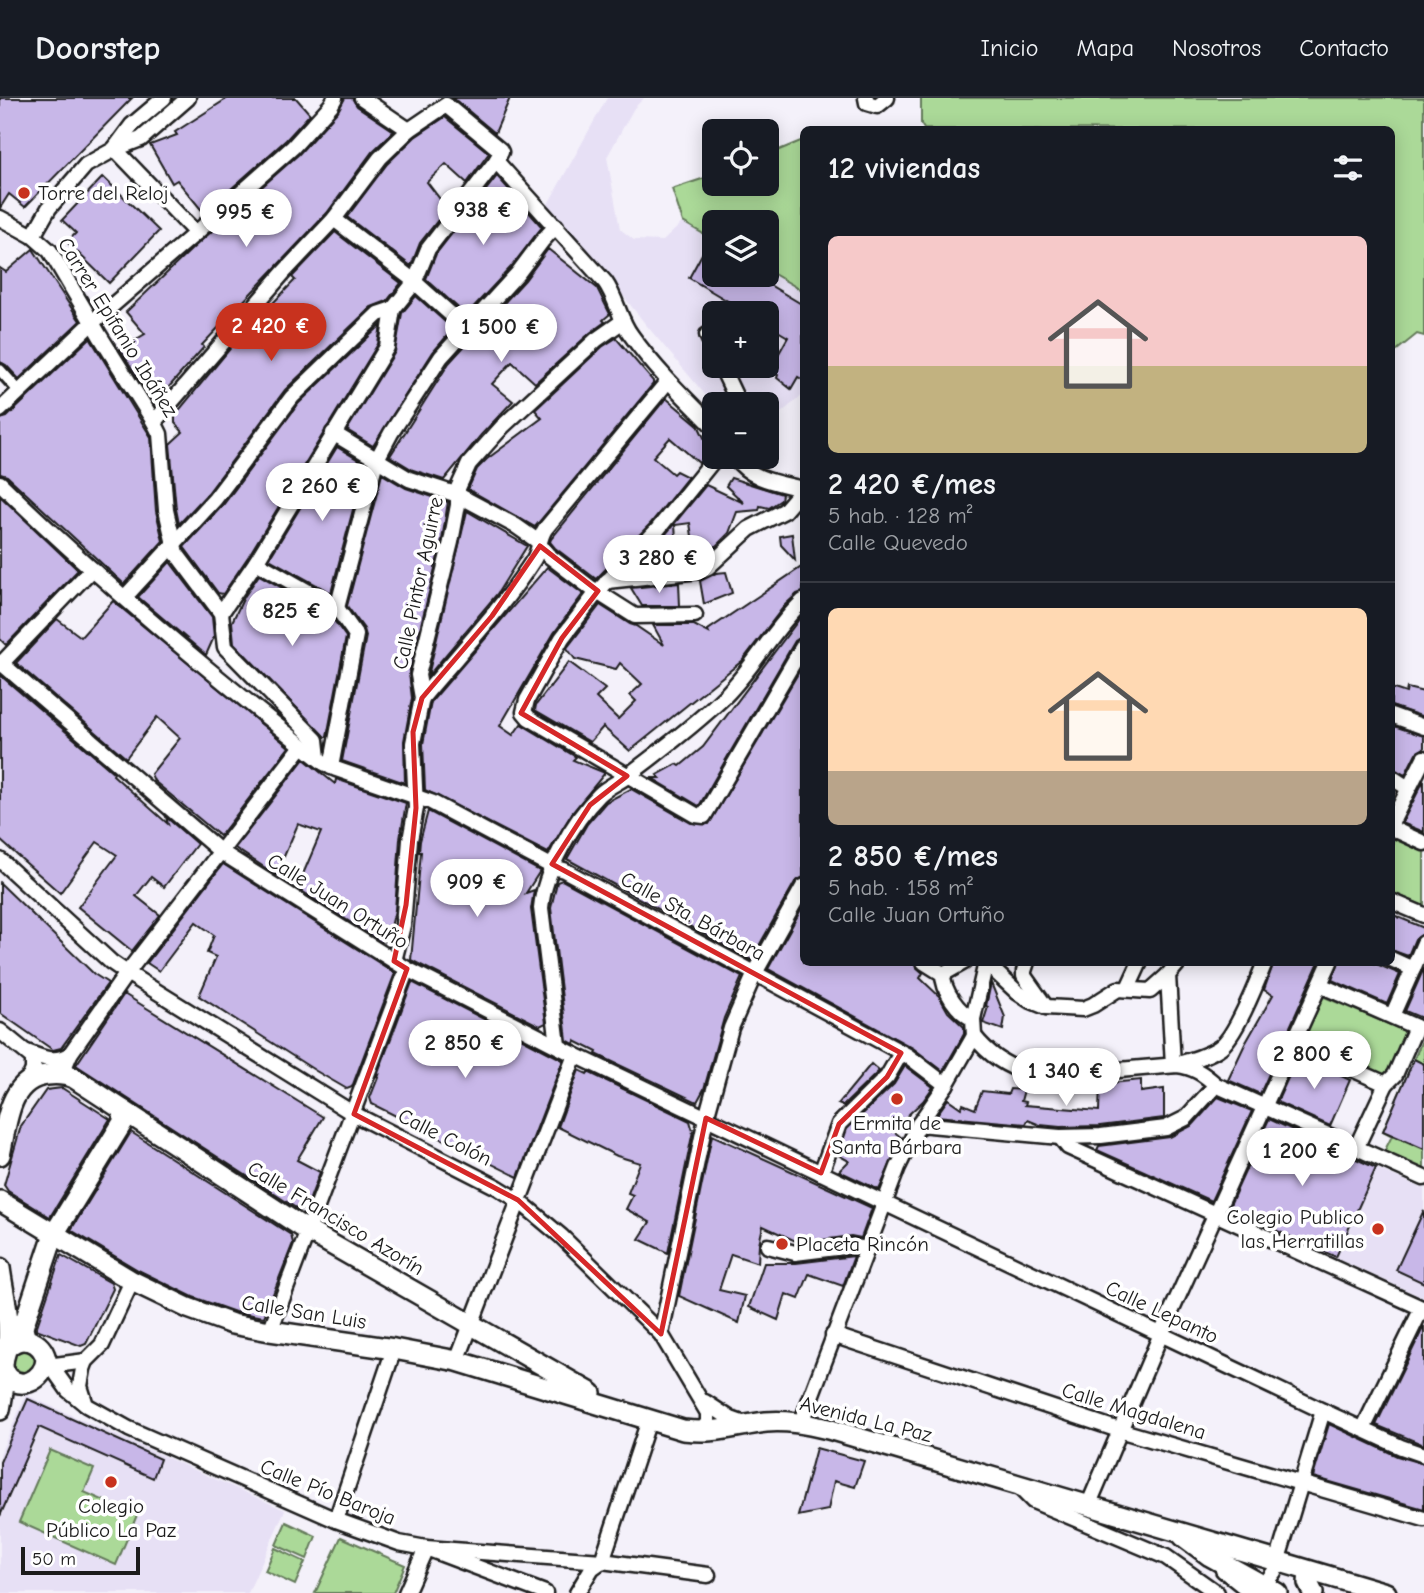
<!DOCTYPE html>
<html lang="es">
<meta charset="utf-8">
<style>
:root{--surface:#171b24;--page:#242831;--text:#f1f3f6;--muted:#9ea1a6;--line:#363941;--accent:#c8321e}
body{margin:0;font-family:"Comic Neue",sans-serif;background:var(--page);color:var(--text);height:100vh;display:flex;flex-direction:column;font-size:26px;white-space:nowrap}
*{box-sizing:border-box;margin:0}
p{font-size:23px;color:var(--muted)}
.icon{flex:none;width:38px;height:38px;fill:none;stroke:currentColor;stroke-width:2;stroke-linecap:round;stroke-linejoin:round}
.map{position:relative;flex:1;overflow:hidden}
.details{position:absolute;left:800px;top:28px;width:595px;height:840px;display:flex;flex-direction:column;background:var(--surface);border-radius:10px;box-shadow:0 4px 18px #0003}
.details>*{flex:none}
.fabs{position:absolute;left:702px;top:21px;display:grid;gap:14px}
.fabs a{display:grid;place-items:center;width:77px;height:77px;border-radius:10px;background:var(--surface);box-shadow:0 4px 18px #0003;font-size:35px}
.scale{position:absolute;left:21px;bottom:18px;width:119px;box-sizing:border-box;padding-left:7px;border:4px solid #1c1c1c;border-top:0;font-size:19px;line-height:24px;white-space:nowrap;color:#1c1c1c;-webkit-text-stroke:5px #fff;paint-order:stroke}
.price{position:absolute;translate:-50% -60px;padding:0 16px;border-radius:24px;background:#fff;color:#222;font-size:23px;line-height:46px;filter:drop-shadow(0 2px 4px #0008)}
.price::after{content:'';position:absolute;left:50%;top:42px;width:21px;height:16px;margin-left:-10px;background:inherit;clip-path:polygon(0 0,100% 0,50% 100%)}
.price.active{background:var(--accent);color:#fff}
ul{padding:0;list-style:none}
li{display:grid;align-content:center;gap:14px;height:371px;padding:0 28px}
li+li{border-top:2px solid var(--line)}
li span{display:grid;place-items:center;height:217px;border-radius:10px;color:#555}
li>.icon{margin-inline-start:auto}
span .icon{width:126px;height:126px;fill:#fffc;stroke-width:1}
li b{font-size:30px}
h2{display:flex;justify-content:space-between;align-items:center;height:84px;padding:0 28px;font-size:30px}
header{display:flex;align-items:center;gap:42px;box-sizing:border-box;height:98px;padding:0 35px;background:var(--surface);border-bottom:2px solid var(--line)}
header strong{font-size:33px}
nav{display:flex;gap:38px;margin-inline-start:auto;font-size:24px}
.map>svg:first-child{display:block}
.built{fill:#e7e0f5;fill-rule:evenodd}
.green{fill:#abd998;stroke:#647a5a;stroke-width:2}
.building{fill:#c8b7e8;stroke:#1c1c1c;stroke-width:2}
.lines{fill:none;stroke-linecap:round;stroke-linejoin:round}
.pedestrian-casing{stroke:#1c1c1c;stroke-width:16}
.minor-casing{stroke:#1c1c1c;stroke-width:19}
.secondary-casing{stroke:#1c1c1c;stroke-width:24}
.pedestrian{stroke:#fff;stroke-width:10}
.minor{stroke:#fff;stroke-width:14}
.secondary{stroke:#fff;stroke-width:19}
.marked{fill:none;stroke:#d62828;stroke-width:5;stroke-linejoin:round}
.poi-dot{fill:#c8321e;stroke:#fff;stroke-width:2.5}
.labels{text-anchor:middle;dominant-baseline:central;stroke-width:7;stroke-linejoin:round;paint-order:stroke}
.poi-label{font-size:21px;fill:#1c1c1c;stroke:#fff;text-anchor:start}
.street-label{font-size:21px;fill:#1c1c1c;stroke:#fff}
</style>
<header>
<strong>Doorstep</strong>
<nav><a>Inicio</a><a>Mapa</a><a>Nosotros</a><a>Contacto</a></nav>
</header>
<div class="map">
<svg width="1424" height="1495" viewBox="0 0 1424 1495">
<rect width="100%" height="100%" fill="#f4f1fa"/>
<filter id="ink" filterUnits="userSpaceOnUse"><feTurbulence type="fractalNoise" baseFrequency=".0143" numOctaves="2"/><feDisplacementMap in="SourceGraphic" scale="14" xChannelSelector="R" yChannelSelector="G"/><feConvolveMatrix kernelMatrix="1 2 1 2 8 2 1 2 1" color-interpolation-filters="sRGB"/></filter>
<g filter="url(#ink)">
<g class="built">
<path d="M607,0H644L634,10L607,59L620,131L634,142L663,143L683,124L714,142V177H766L767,172L803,194V297L767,326L766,306L714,307L647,228L582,146L547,108ZM714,215H766V268H714Z"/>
<path d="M1362,1064L1424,1091V1200L1322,1154Z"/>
<path d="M26,1297L285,1412L248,1495H0V1356Z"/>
</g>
<g class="green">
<path d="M921,0H1424V238L1417,236L1391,257V32L924,31L921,26Z"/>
<path d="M803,42V193L767,172L766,124H714V142L683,124L672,91L714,77V86H766L767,57Z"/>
<path d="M1393,737L1424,751V808L1391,794Z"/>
<path d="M1322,898L1407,934L1386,979L1306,944L1304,938Z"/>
<path d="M1424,938V1072L1384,1054L1392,1038L1383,1033Z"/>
<circle cx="24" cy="1263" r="11"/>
<path d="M50,1352L94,1371L84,1394L137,1417L116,1467L19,1424Z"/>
<path d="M286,1424L316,1438L307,1461L276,1447Z"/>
<path d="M341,1439L405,1467L393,1495H315Z"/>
<path d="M275,1450L305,1464L295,1487L265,1473Z"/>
</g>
<g class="building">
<path d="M0,0H132L25,109L9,96L0,110Z"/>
<path d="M228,0H296L310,16L286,42L204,115L177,82L172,85L150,47L177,37L175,34Z"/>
<path d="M345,0H352L357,8L394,33L372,54L327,115L202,247L204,249L154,306L120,251L145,236L126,214L193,150L299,56L338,13Z"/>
<path d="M453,0H510L495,35Z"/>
<path d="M445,19L489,55L467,85L446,66L427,84L440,101L449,108L420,145L411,168L347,119L387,66L415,39Z"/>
<path d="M497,78L542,129L511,169L466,217L426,181L436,156Z"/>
<path d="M103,79L159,133L109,185L67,144L76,135L62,122Z"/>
<path d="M335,134L401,185L387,203L371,209L285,292L208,395L179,426L176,411L170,346L183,334L175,325V317L233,247L295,182L292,179Z"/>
<path d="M714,134V177H753L803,207V282L798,279L791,291L777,280L778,277L769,273L788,239L766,226V215H748L689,180Z"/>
<path d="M33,151L80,223L19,281L6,267L0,264V170L6,174Z"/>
<path d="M548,151L597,190L610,216L603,222L605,224L590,235L535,285L512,264L492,286L513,303L481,337L444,382L413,372L390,358L449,265L525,182Z"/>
<path d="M416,198L453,231L433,254L373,348L347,332L395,254L402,215Z"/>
<path d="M381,227L378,246L248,459L223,496L218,495L184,449L223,407L299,305Z"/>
<path d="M90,240L151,339L156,413L163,443L124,486L7,378L0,376V321L7,319Z"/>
<path d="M616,240L653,283V286L535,429L468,391L477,371L487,361L542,320L535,312L602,249Z"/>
<path d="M666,300L698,327L710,352L699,365L670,340L653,359L673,376L676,373L688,379L651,425L596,481L555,450L550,444L551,441Z"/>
<path d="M337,349L365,366L331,495L269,461Z"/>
<path d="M382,376L406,390L448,404L442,442L409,575L412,600L404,643L405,685L342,663L366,538L364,531L347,508Z"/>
<path d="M731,380L782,396L781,402L769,410L760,408L759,412L737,414L729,435L703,461L696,464L690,425L675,427L678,466L633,470L665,437L706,387L744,405L726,388Z"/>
<path d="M0,398L78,472L6,547L0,541Z"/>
<path d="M467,413L527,448L497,496L428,578Z"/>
<path d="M792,436L795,462L781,447L780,438Z"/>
<path d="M170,464L212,519L214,539L206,557L138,499Z"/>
<path d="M803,468V494L797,496L785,507L742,563L630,653L603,629L590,644L535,612L536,607L569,564L605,591L596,600L618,621L636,603L630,597L642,586L620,565L616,571L575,561L567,550L600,507L630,526L636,528L664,547L653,527H694L709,535L708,532Z"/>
<path d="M547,469L583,496L554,535L500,628L513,637L521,626L576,659L573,662L605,675L572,715L548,755L425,692L423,646L431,604Z"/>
<path d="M726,474L732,495L704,506L700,483L716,475Z"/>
<path d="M259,477L330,517L346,539L327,639H325L234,545L232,524L244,499Z"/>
<path d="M679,485L680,508H642L631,490Z"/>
<path d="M113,503L289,649L220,738L154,683L151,676L180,640L157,619L126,660L16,565L57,521L81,539Z"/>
<path d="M803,516V538L795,543L699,708L652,680H660L657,677L677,666L680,668L703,649Z"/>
<path d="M803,567V779L795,784L751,862L567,761L587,726L606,704L631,691L691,725L709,726Z"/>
<path d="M0,577L114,675L113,677L168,726L166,719L197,746L164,789L151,779L136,798L160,817L132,853L78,809L117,757L97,744L60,795L0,742Z"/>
<path d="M1391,590L1406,595L1407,590L1424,594V619L1391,608Z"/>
<path d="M1391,627L1424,638V650L1416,655L1405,677L1391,669Z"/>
<path d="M304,661L335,686L336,681L406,705L400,741L395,812L388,842L381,844L297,790L321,734L298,726L276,777L235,750Z"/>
<path d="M1424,682V734L1402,725Z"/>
<path d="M428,713L540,773L526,795L534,792L531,811L546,925L540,928L411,862L421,754H419L420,743Z"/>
<path d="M223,766L395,875L352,989L347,991L316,973L199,898L216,859L207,855L214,837L196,824L159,873L147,865Z"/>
<path d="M562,782L742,879L724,920L704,991L697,1004L596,956L597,954L575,943L574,946L567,942L551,810L557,784Z"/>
<path d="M0,785L94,876L108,885L61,950L53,952L0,915Z"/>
<path d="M803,808V864H914L916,869L923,875L920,880L939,898L948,914L964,929V936L943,973L913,950L768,871Z"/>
<path d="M1391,816L1424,830V836L1415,841L1408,858L1391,852Z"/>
<path d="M1274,864H1319L1260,996L1228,982L1245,946L1273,897L1264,892Z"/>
<path d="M1339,864H1372L1400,876L1387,906L1332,882Z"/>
<path d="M1424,870V921L1405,913Z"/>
<path d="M412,884L563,962L518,1079L372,1006L370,1000L379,977L377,978Z"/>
<path d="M991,885L1005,919L1003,932L983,925L988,909L986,908Z"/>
<path d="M124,896L323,1019L297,1062L320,1074L306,1111L299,1112L76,967Z"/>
<path d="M1298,958L1350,982L1330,1028L1277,1004Z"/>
<path d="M1414,961L1424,966V1051L1383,1033Z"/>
<path d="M871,966L879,973L843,1008L838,1006Z"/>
<path d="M905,968L933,989L923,1003L892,1032L902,1040L879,1092L839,1073L849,1063L838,1057L847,1031L894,986Z"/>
<path d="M579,972L587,976L588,974L690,1023L693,1033L668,1155L639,1141L650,1124L626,1111L633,1097L628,1095L640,1065L617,1058L558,1029Z"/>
<path d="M1141,982V994L1164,991V1020L1100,1028L1060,1029L1040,1027L1028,1022L1026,1026L936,1018L948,1001L961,1010L963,1006L975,1011L982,993L1008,996L1010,991L1024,992L1021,1003L1026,1004L1025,1007L1099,1013L1100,986Z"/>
<path d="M62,990L110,1021L50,1119L8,1093L4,1087L21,1028L46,992Z"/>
<path d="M1218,999L1252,1013L1211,1103L1097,1052L1099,1048L1170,1039L1193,1027Z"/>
<path d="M1269,1021L1376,1070L1336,1159L1228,1111Z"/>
<path d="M131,1034L291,1137L293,1145L264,1219L235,1214L193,1199L138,1172L71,1132Z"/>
<path d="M712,1037L872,1110L861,1140L851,1138L800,1145L763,1128L759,1146L758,1165L731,1156L719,1192L745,1198L739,1225L679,1198Z"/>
<path d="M1424,1112V1185L1396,1172Z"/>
<path d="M61,1157L111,1185L113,1191L86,1246L81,1248L36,1231Z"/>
<path d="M854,1158L843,1188L809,1176L799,1201L786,1196L778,1222L749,1209L764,1165H796Z"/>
<path d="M1424,1228V1347L1376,1327Z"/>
<path d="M28,1301L160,1361L153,1380L39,1329L0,1418V1364Z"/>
<path d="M1329,1326L1397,1358L1424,1366V1411L1313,1379Z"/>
<path d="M816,1350L864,1363L855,1389L834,1383L828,1412L798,1418Z"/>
</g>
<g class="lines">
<defs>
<path id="pedestrian" d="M0,272L19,293"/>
<g id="minor">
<path d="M362,0L409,32"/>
<path d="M866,0L867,5L877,8L887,0"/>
<path d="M115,50L132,27L164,0"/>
<path d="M496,63L605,184C617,201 619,221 631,237C655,271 685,300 714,329"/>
<path d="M0,120L33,138L50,153L100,238L154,324L160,336L166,412L176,455L221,515L225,549L316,642L318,660"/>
<path d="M334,121L409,179L466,230"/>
<path d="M196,135L293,49L331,7L335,0"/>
<path d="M33,138L49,110L86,67L115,51L141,41L188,0"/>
<path d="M707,237L714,252"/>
<path d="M721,268L739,306"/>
<path d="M0,312L92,225L196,135L115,51"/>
<path d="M333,335L409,381L458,397L516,428L536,442L548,457L591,490L635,518L695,517"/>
<path d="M716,359L658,431L598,493L562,540L527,602L524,614L529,620L696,717L704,718L803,548"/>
<path d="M735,359C750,382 778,385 803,391"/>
<path d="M0,385C102,485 212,576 324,665L336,671L431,704L553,769L564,772L908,958L946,987"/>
<path d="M256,464L337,510L356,537L331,669"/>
<path d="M607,483L699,473L708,469L749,431L784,413L803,391"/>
<path d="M125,499L215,401L292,299L378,216L393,211L414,185L428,151L496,63L501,54L500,52L446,7L409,32L380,60L334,121L284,174L154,324"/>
<path d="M337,510L376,363L391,335L441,259L518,175L542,143L556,128"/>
<path d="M221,515L256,464L387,249L393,211"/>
<path d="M0,564L221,754L407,871L575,957L884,1105L1323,1313L1401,1349L1424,1357"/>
<path d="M0,567L92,471"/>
<path d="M422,600C460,554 502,511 534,461C540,451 539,440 545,431L668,283"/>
<path d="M1391,617L1424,629"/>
<path d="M1391,679L1408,690"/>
<path d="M1391,726L1424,660"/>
<path d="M1391,730L1424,745"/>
<path d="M0,762L111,864L127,875L354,1016L497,1089L518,1102L561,1138L661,1236L708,1315V1324L701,1334"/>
<path d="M1391,803L1424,817"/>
<path d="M1391,861L1413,871L1424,845"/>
<path d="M394,863L403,827L410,742L416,710L413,645L422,600L418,577L451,444L458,407V390L469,366L503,328L596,242L623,223"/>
<path d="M924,864L943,876L964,864"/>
<path d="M1027,864L1024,873V878L1046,909"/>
<path d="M986,865L1017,894L1029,902L1046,909L1083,911L1093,907L1118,891L1150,893L1168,877"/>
<path d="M943,876C943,893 958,914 973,921"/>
<path d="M1320,887L1416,929L1395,977L1386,986"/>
<path d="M1128,890L1140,864"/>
<path d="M1392,918L1413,871"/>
<path d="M0,933L33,960V972L28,983"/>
<path d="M974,938L973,921L986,864"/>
<path d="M1294,945L1386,986L1356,1050"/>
<path d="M558,947L541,810C544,774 573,723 599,697C608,688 620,684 630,676C662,652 696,626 725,598C754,569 774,530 803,503"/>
<path d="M27,954C42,960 56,966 70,956"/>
<path d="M1178,966C1192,962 1207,958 1219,950C1235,940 1257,884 1265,864"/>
<path d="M1173,967L1168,877L1179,864"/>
<path d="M66,977L65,968L70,956L127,875L302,648"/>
<path d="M919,1026L1060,1039L1101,1038L1166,1030L1186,1020L1216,987"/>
<path d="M1060,1039L1068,1049L1424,1211"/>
<path d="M821,1075L839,1026L887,979L901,955"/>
<path d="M768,1148L795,1155L852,1148L866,1151"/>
<path d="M132,1183L102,1247L86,1263L83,1271L80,1288L86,1307L129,1331L336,1422L399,1445L426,1450L602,1463L708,1477"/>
<path d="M270,1233L407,871"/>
<path d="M661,1236L706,1020L731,930L755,875L803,789"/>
<path d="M833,1237L1119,1332L1424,1421"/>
<path d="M46,1261L68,1292L85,1306"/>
<path d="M457,1263L575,957"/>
<path d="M45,1272L55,1267L86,1263"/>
<path d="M705,1304L731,1321L748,1327"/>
<path d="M801,1325L898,1069L919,1026L946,987L974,938C993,962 1019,976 1049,978L1177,967C1194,969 1204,976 1216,987L1424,1080"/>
<path d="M1363,1331L1422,1210"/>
<path d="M1018,1388L1033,1403L1166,1459L1217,1495"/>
<path d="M1088,1408L1161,1236L1330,864"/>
<path d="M336,1422L394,1251"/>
<path d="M1223,1472L1252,1495"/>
<path d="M1263,1488L1274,1474L1323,1313"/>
<path d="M406,1495L426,1450L545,1495"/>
<path d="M577,1495L592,1470L602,1463L649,1322"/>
</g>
<g id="secondary">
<path d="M0,1057C7,1026 8,981 47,977C57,976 65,976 74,980L308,1133L591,1295"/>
<path d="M0,1103L132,1183L188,1210L232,1226L270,1233L394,1251L457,1263L683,1332C718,1336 734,1328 766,1324C787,1322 807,1326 828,1331L1386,1495"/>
<path d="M0,1170C3,1193 10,1219 8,1242C8,1253 0,1261 4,1273C16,1296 45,1283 46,1261C41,1242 22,1236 8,1249"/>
<path d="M26,1242L23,1231L24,1226L54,1136L123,1024V1012"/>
<path d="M0,1312L6,1276"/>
<path d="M1183,1438L1210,1458L1277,1495"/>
<path d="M1309,1473L1308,1485L1313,1495"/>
</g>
</defs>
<use href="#pedestrian" class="pedestrian-casing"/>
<use href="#minor" class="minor-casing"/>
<use href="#secondary" class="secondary-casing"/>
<use href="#pedestrian" class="pedestrian"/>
<use href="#minor" class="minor"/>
<use href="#secondary" class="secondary"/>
</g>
</g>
<path class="marked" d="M540,448L598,493L562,540L521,615L627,678L590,707L552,766L901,955L887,979L839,1026L821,1075L706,1020L661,1236L518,1102L354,1016L407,871L394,863L406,807L416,710L413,634L422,600L492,518Z"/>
<g class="poi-dot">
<circle cx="24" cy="95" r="7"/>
<circle cx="897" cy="1001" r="7"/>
<circle cx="1378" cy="1131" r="7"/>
<circle cx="782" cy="1146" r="7"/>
<circle cx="111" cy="1384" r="7"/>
</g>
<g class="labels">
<g class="poi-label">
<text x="38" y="95">Torre del Reloj</text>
<text x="897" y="1025" text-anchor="middle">Ermita de<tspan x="897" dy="24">Santa Bárbara</tspan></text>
<text x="1364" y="1119" text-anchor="end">Colegio Publico<tspan x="1364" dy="24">las Herratillas</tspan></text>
<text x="796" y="1146">Placeta Rincón</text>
<text x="111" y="1408" text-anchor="middle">Colegio<tspan x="111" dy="24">Público La Paz</tspan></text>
</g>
<g class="street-label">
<text transform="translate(118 229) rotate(58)">Carrer Epifanio Ibáñez</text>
<text transform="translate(418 485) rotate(-78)">Calle Pintor Aguirre</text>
<text transform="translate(338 803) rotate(32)">Calle Juan Ortuño</text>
<text transform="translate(693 818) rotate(29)">Calle Sta. Bárbara</text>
<text transform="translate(445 1039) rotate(27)">Calle Colón</text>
<text transform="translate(336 1120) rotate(31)">Calle Francisco Azorín</text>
<text transform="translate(304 1214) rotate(9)">Calle San Luis</text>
<text transform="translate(1162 1214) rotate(25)">Calle Lepanto</text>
<text transform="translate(1134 1313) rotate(17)">Calle Magdalena</text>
<text transform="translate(866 1321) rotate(14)">Avenida La Paz</text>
<text transform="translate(328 1394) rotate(22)">Calle Pío Baroja</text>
</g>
</g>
</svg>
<div class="fabs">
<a><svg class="icon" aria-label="locate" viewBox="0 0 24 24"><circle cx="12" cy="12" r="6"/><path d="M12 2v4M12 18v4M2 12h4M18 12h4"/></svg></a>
<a><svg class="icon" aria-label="layers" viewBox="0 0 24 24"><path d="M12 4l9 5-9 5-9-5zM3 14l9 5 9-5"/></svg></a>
<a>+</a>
<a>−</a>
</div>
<div class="scale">50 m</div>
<b class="price" style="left:483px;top:149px">938 €</b>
<b class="price" style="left:246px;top:151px">995 €</b>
<b class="price active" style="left:271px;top:265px">2 420 €</b>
<b class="price" style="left:501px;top:266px">1 500 €</b>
<b class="price" style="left:322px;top:425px">2 260 €</b>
<b class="price" style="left:659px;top:497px">3 280 €</b>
<b class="price" style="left:292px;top:550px">825 €</b>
<b class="price" style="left:477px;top:821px">909 €</b>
<b class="price" style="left:465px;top:982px">2 850 €</b>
<b class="price" style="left:1314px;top:993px">2 800 €</b>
<b class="price" style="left:1066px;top:1010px">1 340 €</b>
<b class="price" style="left:1302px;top:1090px">1 200 €</b>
<section class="details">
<h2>12 viviendas<svg class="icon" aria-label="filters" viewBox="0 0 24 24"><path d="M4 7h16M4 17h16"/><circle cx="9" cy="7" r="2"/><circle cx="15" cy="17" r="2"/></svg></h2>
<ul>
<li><span style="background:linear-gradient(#f6c9c9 60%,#c2b280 0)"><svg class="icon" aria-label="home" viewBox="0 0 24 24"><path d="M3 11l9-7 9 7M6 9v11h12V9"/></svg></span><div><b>2 420 €/mes</b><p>5 hab. · 128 m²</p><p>Calle Quevedo</p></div></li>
<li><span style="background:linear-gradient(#ffd9b3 75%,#b9a48a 0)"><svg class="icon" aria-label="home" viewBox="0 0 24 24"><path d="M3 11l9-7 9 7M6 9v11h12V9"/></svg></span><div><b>2 850 €/mes</b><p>5 hab. · 158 m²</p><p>Calle Juan Ortuño</p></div></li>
</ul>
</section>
</div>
